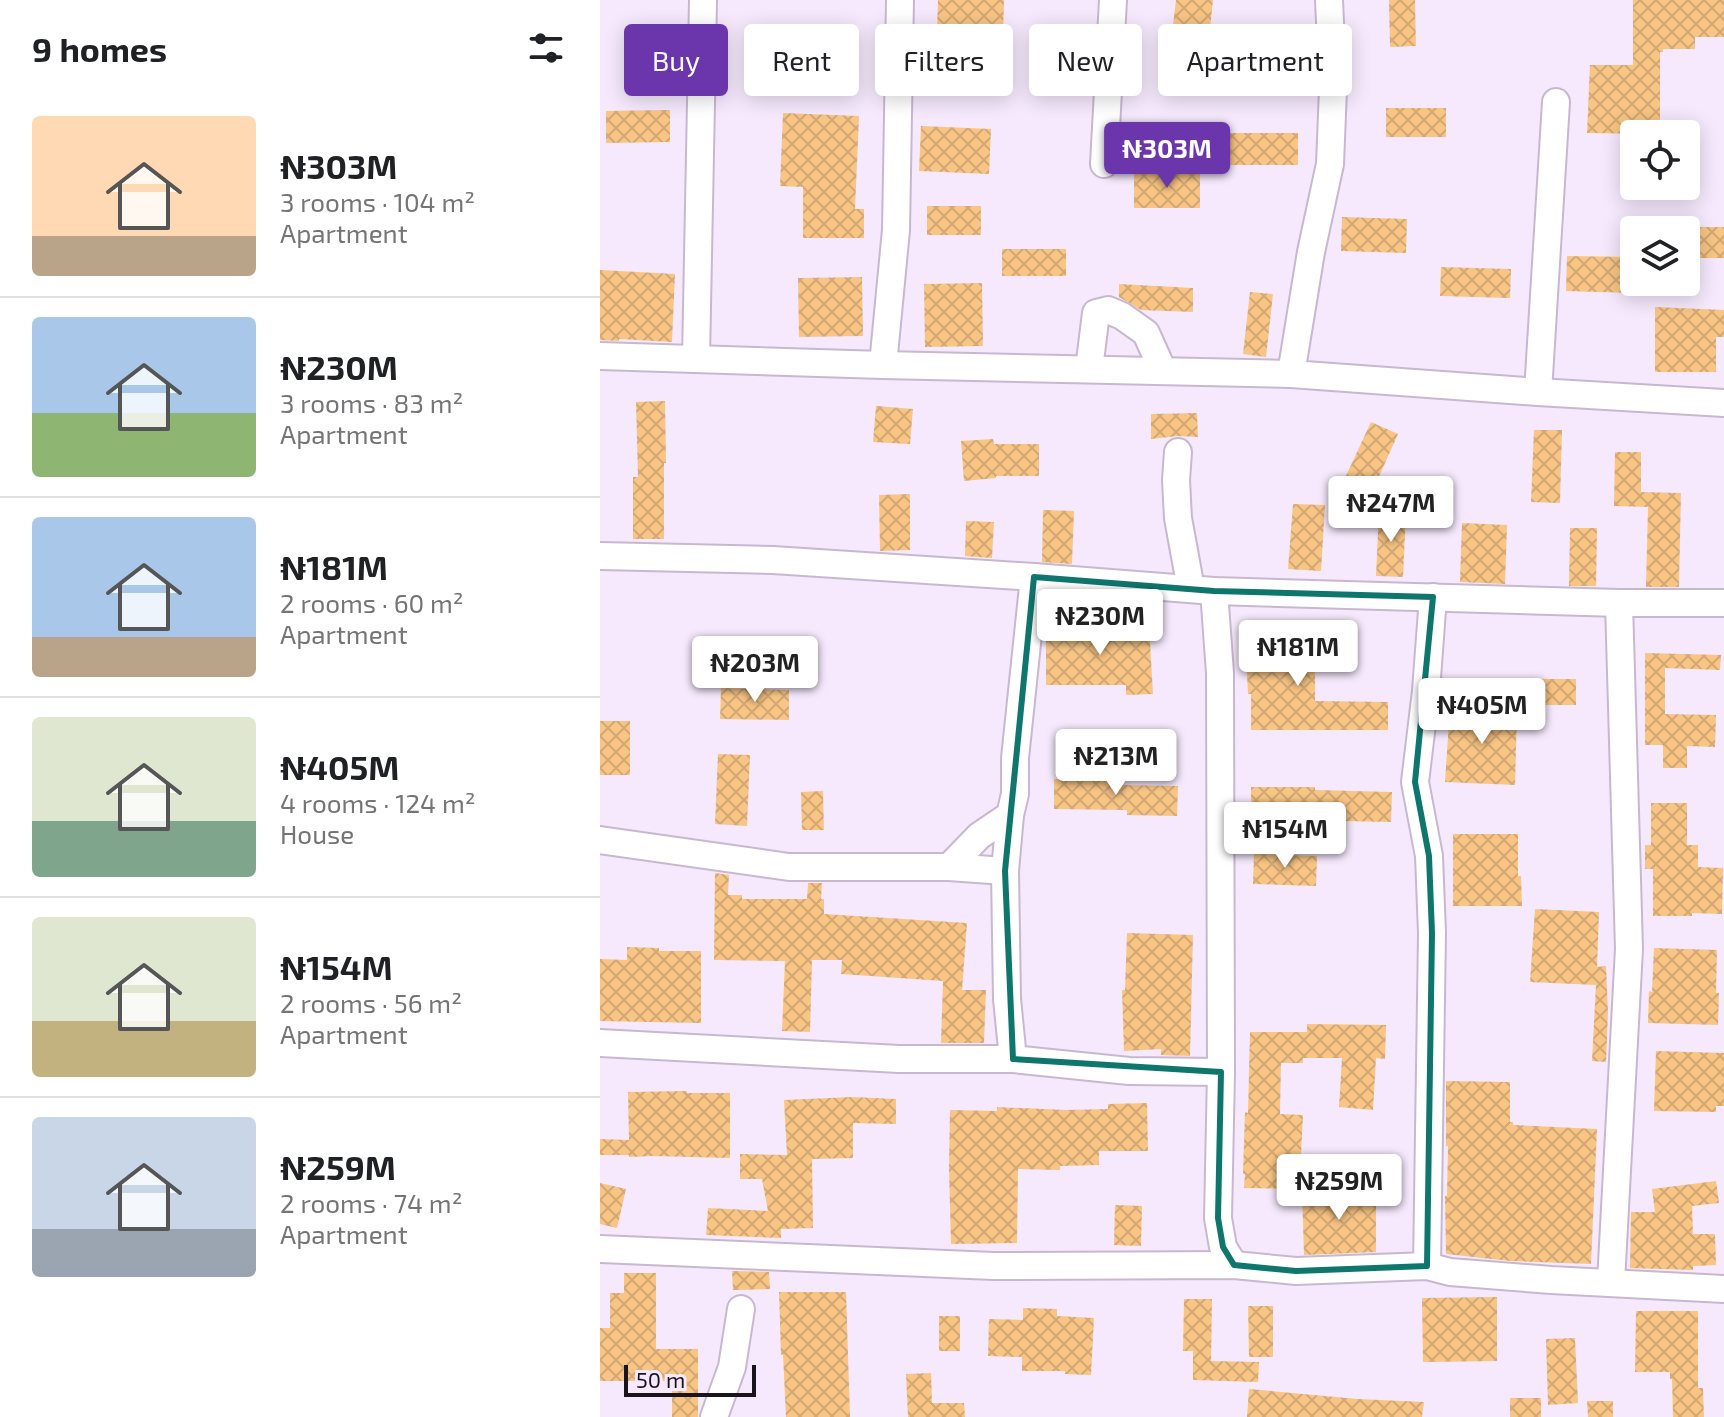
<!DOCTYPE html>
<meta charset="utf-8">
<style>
:root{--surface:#fff;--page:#f2f2f2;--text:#202124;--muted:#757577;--line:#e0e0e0;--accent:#6b35ac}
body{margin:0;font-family:"Exo 2",sans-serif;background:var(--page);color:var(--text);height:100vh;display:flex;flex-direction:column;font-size:30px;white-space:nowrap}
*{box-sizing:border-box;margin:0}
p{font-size:26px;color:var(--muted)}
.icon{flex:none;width:44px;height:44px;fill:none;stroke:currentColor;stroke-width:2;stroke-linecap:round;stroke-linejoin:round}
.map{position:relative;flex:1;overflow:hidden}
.side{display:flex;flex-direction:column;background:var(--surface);width:600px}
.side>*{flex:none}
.guide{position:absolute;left:24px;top:24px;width:760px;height:72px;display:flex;gap:16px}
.buttons{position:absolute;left:1020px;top:120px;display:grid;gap:16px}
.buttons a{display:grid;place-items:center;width:80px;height:80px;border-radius:8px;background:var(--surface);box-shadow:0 4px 20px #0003;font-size:40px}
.scale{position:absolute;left:24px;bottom:20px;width:132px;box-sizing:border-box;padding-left:8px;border:4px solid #1a141d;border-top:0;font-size:22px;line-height:28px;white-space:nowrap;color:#1a141d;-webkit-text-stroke:6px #f6e9fd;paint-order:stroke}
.price{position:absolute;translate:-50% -68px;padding:0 18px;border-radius:8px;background:#fff;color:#222;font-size:26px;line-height:52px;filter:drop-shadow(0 2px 4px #0008)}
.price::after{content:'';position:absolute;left:50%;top:48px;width:24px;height:18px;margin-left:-12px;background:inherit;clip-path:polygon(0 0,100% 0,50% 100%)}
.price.selected{background:var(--accent);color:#fff}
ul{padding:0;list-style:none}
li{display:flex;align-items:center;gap:24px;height:200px;padding:0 32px}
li+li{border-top:2px solid var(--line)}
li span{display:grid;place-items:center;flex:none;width:224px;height:160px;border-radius:8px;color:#555}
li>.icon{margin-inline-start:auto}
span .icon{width:96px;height:96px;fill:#fffc;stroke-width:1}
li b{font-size:34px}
h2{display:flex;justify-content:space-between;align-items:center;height:96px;padding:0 32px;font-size:34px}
.chip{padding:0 28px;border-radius:8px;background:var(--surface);box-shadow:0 4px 20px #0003;font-size:28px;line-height:72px}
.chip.selected{background:var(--accent);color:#fff}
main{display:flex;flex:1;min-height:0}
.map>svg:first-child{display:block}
.building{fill:url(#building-cross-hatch)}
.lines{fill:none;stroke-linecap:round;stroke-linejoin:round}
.minor-casing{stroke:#c8b8cf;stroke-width:30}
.minor{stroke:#fff;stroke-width:26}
.marked{fill:none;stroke:#0f766e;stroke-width:6;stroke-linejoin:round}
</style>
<main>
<section class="side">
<h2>9 homes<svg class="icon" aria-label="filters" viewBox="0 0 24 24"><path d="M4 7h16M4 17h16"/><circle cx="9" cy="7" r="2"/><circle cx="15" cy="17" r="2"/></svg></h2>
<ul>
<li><span style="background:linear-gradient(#ffd9b3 75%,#b9a48a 0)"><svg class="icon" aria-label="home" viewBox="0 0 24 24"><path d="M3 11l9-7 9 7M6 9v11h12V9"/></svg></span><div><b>₦303M</b><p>3 rooms · 104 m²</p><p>Apartment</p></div></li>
<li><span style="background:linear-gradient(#a9c7e8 60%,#8fb573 0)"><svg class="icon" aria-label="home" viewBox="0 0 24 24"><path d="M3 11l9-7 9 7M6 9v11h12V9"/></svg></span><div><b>₦230M</b><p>3 rooms · 83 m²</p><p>Apartment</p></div></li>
<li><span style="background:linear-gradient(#a9c7e8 75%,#b9a48a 0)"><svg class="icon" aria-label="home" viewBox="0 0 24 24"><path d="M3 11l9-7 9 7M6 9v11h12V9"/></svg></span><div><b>₦181M</b><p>2 rooms · 60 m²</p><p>Apartment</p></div></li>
<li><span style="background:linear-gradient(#dfe7d0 65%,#7fa58c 0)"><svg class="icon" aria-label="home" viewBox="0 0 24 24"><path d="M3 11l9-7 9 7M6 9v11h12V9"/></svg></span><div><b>₦405M</b><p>4 rooms · 124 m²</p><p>House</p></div></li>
<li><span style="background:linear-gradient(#dfe7d0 65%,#c2b280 0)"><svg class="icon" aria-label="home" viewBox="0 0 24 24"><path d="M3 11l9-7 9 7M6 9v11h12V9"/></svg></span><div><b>₦154M</b><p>2 rooms · 56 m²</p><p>Apartment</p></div></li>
<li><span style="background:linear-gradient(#c9d6e8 70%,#9aa5b1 0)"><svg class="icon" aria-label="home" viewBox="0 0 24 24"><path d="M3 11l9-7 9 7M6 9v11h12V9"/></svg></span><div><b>₦259M</b><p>2 rooms · 74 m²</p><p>Apartment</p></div></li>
</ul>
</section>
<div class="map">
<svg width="1124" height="1417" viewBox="0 0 1124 1417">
<defs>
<pattern id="building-cross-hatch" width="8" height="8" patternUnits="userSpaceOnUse" patternTransform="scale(2)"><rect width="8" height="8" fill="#f8c585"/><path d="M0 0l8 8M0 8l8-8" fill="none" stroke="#d4a872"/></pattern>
</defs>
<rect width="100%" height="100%" fill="#f6e9fd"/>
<g class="building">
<path d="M338,0H404L403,34L337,31Z"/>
<path d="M576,0H613L608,47L571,43Z"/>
<path d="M789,0H815L816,46L790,47Z"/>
<path d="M1033,0H1124V37H1095V49H1063V52H1060V134L987,133L990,65H1033Z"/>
<rect x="786" y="108" width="60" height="29"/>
<path d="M70,110V142L6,143V111Z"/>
<path d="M183,113L259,116L255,209H264V238H203V187L180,186Z"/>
<path d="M321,126L391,129L389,174L319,171Z"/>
<rect x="629" y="133" width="69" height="32"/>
<rect x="534" y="172" width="66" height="36"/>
<rect x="327" y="206" width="54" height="29"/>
<path d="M742,217L807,219L806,253L741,251Z"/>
<rect x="1086" y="227" width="38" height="31"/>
<rect x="402" y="249" width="64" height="27"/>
<path d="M967,256L1034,257V293L966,291Z"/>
<path d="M841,267L911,269L910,298L840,296Z"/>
<path d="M0,270L75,274L72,342L19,339V341L0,340Z"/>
<path d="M262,277L263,336L199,337L198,278Z"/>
<path d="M382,283L383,346L325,347L324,284Z"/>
<path d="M519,284L593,288V312L541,310L519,297Z"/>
<path d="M650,292L673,294L666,357L643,354Z"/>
<path d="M1055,307L1124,310V337H1116V372H1055Z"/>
<path d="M65,401L66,463H64V539H33V477H38L36,402Z"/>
<path d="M276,406L313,409L310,444L273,442Z"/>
<path d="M597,413L598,437L578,436L551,439V414Z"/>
<path d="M771,422L798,434L773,490L745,478Z"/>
<path d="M934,430H962L960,503L931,502Z"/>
<path d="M393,439L394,444H439V476H396V478L364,481L361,441Z"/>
<path d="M1015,452H1041V492L1081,493L1079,587H1046L1048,507L1014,506Z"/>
<path d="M310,494V550L280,551L279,495Z"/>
<path d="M693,504L725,505L721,571L688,569Z"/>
<path d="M443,510L474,511L472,564L442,562Z"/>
<path d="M779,510L806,511L803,577L776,576Z"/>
<path d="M366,521L394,522L392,558L365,556Z"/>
<path d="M862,523L907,525L905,584L860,582Z"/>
<path d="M970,528H997L996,586H969Z"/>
<path d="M446,624L508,626V628L549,625L553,694L526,695V685H446Z"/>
<path d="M673,630H715V701L788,702V730H651V694H648L645,631Z"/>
<path d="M1045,653L1121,655L1120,670L1065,668V714L1116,715L1115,747L1087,746V768H1063V745H1045Z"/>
<rect x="926" y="679" width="50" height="26"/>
<path d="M121,688L189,690V720L120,719Z"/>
<path d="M850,707L917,710L915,785L845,782Z"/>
<rect x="0" y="721" width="30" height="54"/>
<path d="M118,754L150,755L147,826L115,824Z"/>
<path d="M454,779L517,780L516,785L578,786L577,816L527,815V810L454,809Z"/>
<path d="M651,787H715V790L792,792L791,822L651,819Z"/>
<path d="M223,791L224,830H202L201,792Z"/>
<path d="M1051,803H1087V845H1098V867L1123,868L1122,914L1092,913V916H1053V869H1045V845H1051Z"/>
<path d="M853,834H918V876H921L922,906H853Z"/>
<path d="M654,854L717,856L716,886L653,884Z"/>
<path d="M115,873L129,875L128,895H142V899H207L208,883H222L221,899H224V914L367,923L362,990H386L384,1043H341L343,981L241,974L242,960H212L210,1032L182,1031L185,961L114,960Z"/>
<path d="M935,909L999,912L997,967L1006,966L1008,1012L1006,1062L992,1061L996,985L930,982Z"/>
<path d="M527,933L593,935L590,1056L561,1055V1049L524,1051L522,990H525Z"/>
<path d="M27,947L59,948V951H101V1023L0,1021V959L27,960Z"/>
<path d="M1054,948L1117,950L1116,993H1119L1118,1025L1048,1023L1049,991L1052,992Z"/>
<path d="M707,1024L786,1025L785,1059L776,1058L773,1110L739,1107L742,1058H703V1063H681L680,1114L703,1115L701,1155L706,1156V1189L644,1188L645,1174H643L645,1112L648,1113L650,1032H707Z"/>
<path d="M1056,1051L1124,1053V1106H1116V1112L1054,1111Z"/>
<path d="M846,1081L910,1082V1122H913V1125L997,1129L991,1264L911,1261L846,1254L845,1196H847L848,1146H846Z"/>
<path d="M87,1091V1093H130V1158L53,1156L29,1157V1155H0V1139L29,1140L28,1092Z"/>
<path d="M252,1097L296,1099V1124L253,1123V1158L212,1159L213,1228L181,1229V1238L106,1235L108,1208L168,1211L162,1179H140V1154L187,1155L184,1100Z"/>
<path d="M547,1103L548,1151H499V1165L460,1166V1170L418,1169L417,1243L351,1244L349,1168L350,1110L397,1111V1107L466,1110L508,1109V1104Z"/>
<path d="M1116,1181L1119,1203L1092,1206L1093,1234H1115L1116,1265L1093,1266V1270L1030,1268L1031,1212H1055L1052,1189Z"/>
<path d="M0,1183L26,1189L17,1228L0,1224Z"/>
<path d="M776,1190V1252L704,1255L702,1192Z"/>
<path d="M515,1205L542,1206L541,1246L514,1245Z"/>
<path d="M132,1271L169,1272L170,1289L133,1290Z"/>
<path d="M24,1273H56V1349H98V1417H72V1381H0V1328H10V1293H24Z"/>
<path d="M179,1292H246L250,1417H186L183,1354L181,1355Z"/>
<path d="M897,1297V1361L823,1362L822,1298Z"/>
<path d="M584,1299H612L611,1361L659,1362L658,1382L593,1380V1351H583Z"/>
<path d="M648,1306H673V1357H649Z"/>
<path d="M423,1308L457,1309V1316L494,1318L491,1375L465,1374V1371H422V1357L388,1356L389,1319L423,1320Z"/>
<path d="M1036,1311H1098V1388H1103L1104,1417H1073L1072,1379H1070V1372H1035Z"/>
<rect x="339" y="1316" width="21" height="35"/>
<path d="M975,1338L978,1403L948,1405L946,1339Z"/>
<path d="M331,1373L332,1403H364L365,1417H308L306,1374Z"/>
<path d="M649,1389L758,1399L824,1402L822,1417H647Z"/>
<rect x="910" y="1398" width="31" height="19"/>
<path d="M987,1401H1013V1417H988Z"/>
</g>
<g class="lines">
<defs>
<g id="minor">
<path d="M504,164L513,0"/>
<path d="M0,356L283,365L691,374L938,392L1124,403"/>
<path d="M96,359L103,0"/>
<path d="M283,365L296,230L300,0"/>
<path d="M489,369L496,313L508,310L522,316L546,333L563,371"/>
<path d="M691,374L711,252L730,164L733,89L729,0"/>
<path d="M938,392L956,102"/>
<path d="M578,452L576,480L578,518L591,589"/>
<path d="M0,556L173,560L434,577L614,591L1019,603H1124"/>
<path d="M614,591L620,673L621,1072L618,1218L623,1247L634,1265"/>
<path d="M410,815L405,871L407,999L413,1059"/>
<path d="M0,840L189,867H349L379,836L410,815L415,794V758L434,577"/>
<path d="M349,867L405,871"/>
<path d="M0,1043L299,1059H413L529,1071L621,1072"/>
<path d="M0,1249L393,1266L634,1265L696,1271L827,1266L850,1272L951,1280L1124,1289"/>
<path d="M827,1266L832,933L829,856L815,782L826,691L833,597"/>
<path d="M1011,1282L1029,949L1019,603"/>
<path d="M114,1417L132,1367L141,1309"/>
</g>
</defs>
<use href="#minor" class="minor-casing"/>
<use href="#minor" class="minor"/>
</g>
<path class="marked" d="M434,577L614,591L833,597L815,782L829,856L832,933L827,1266L696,1271L634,1265L623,1247L618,1218L621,1072L413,1059L405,871Z"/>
</svg>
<div class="buttons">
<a><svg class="icon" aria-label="locate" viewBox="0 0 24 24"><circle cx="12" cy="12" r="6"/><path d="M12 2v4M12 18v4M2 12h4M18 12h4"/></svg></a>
<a><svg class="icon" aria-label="layers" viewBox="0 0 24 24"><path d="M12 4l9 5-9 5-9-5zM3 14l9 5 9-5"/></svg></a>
</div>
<div class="scale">50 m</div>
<b class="price selected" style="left:567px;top:190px">₦303M</b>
<b class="price" style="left:791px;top:544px">₦247M</b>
<b class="price" style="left:500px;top:657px">₦230M</b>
<b class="price" style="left:698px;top:688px">₦181M</b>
<b class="price" style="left:155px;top:704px">₦203M</b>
<b class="price" style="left:882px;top:746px">₦405M</b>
<b class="price" style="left:516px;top:797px">₦213M</b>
<b class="price" style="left:685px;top:870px">₦154M</b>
<b class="price" style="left:739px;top:1222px">₦259M</b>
<div class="guide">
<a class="chip selected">Buy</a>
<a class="chip">Rent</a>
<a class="chip">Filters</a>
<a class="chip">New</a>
<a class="chip">Apartment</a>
</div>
</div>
</main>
